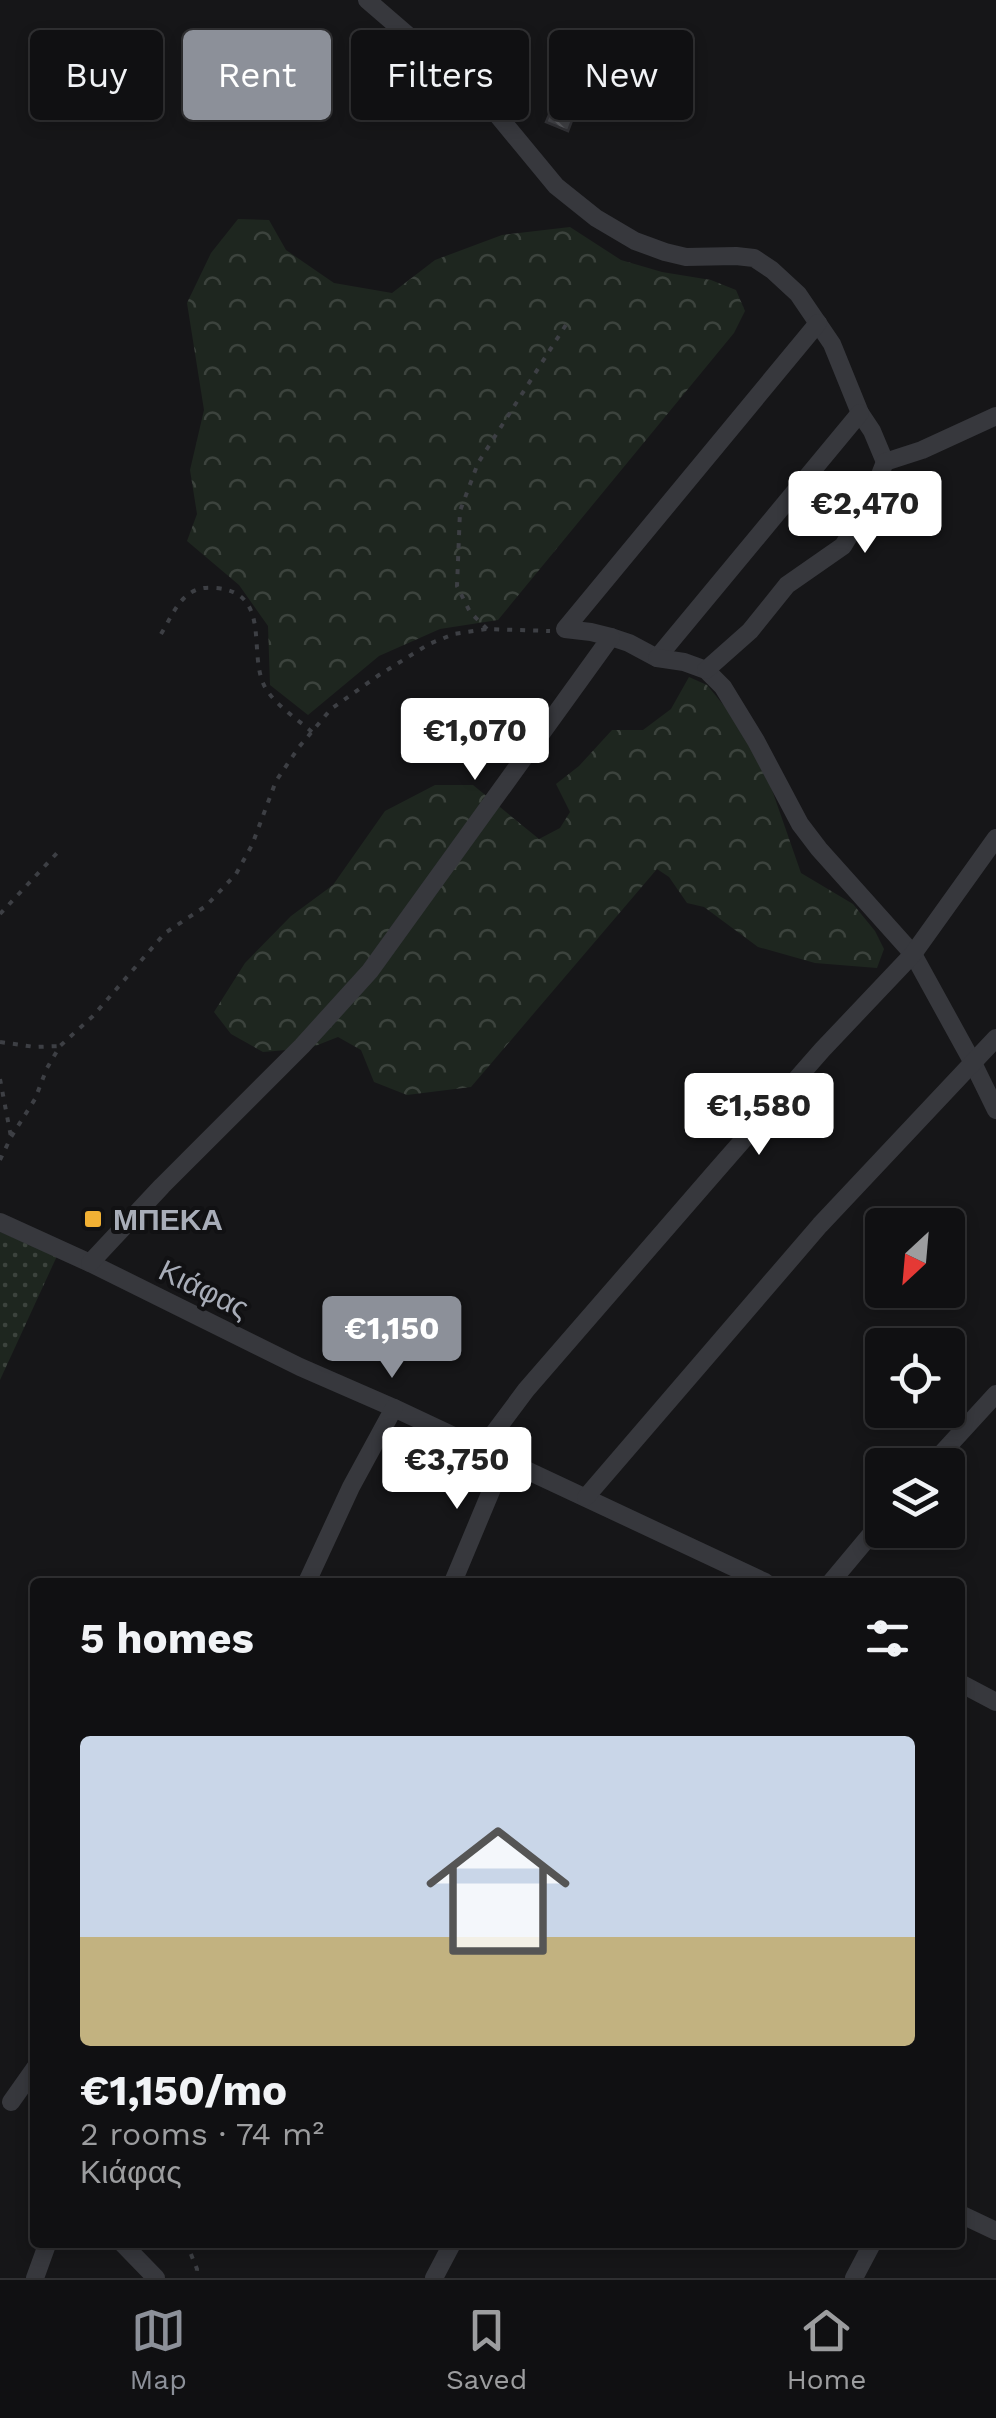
<!DOCTYPE html>
<meta charset="utf-8">
<style>
:root{--surface:#101012;--page:#19191b;--text:#f1f3f6;--muted:#9c9d9f;--line:#303032;--accent:#8c9099}
body{margin:0;font-family:"Work Sans",sans-serif;background:var(--page);color:var(--text);height:100vh;display:flex;flex-direction:column;font-size:38px;white-space:nowrap}
*{box-sizing:border-box;margin:0}
p{font-size:32px;color:var(--muted)}
.icon{flex:none;width:55px;height:55px;fill:none;stroke:currentColor;stroke-width:2;stroke-linecap:round;stroke-linejoin:round}
.map{position:relative;flex:1;overflow:hidden}
.panel{position:absolute;left:30px;top:1578px;width:935px;height:670px;display:flex;flex-direction:column;background:var(--surface);border-radius:10px;box-shadow:0 5px 15px #0003,0 0 0 2px var(--line)}
.panel>*{flex:none}
.banner{position:absolute;left:30px;top:30px;width:938px;height:90px;display:flex;gap:20px}
.needle{width:65px;rotate:206deg}
.controls{position:absolute;left:865px;top:1208px;display:grid;gap:20px}
.controls a{display:grid;place-items:center;width:100px;height:100px;border-radius:10px;background:var(--surface);box-shadow:0 5px 15px #0003,0 0 0 2px var(--line);font-size:50px}
.price{position:absolute;translate:-50% -85px;padding:0 22px;border-radius:10px;background:#fff;color:#222;font-size:32px;line-height:65px;filter:drop-shadow(0 2px 5px #0008)}
.price::after{content:'';position:absolute;left:50%;top:60px;width:30px;height:22px;margin-left:-15px;background:inherit;clip-path:polygon(0 0,100% 0,50% 100%)}
.price.on{background:var(--accent);color:#fff}
ul{padding:0;list-style:none}
li{display:grid;align-content:center;gap:20px;height:530px;padding:0 50px}
li+li{border-top:2px solid var(--line)}
li span{display:grid;place-items:center;height:310px;border-radius:10px;color:#555}
li>.icon{margin-inline-start:auto}
span .icon{width:180px;height:180px;fill:#fffc;stroke-width:1}
li b{font-size:42px}
h2{display:flex;justify-content:space-between;align-items:center;height:120px;padding:0 50px;font-size:42px}
.pill{padding:0 35px;border-radius:10px;background:var(--surface);box-shadow:0 5px 15px #0003,0 0 0 2px var(--line);font-size:35px;line-height:90px}
.pill.on{background:var(--accent);color:#fff}
.tab-bar{display:flex;justify-content:space-around;align-items:center;height:140px;border-top:2px solid var(--line);background:var(--surface);font-size:28px;color:var(--muted)}
.tab-bar a{display:grid;justify-items:center;gap:5px}
.tab-bar .on{color:var(--accent)}
.map>svg:first-child{display:block}
.grass{fill:url(#grass-dots)}
.forest{fill:url(#forest-crowns)}
.building{fill:url(#building-back-hatch);stroke:#303034;stroke-width:2.5}
.lines{fill:none;stroke-linecap:round;stroke-linejoin:round}
.path{stroke:#3d3f44;stroke-width:4;stroke-dasharray:5 8;stroke-linecap:butt}
.minor{stroke:#37383d;stroke-width:18}
.poi-dot{fill:#f2b134;stroke:#111113;stroke-width:4}
.labels{text-anchor:middle;dominant-baseline:central;stroke-width:8;stroke-linejoin:round;paint-order:stroke}
.poi-label{font-size:30px;font-weight:bold;fill:#a8adb8;stroke:#111113;text-anchor:start}
.street-label{font-size:30px;fill:#a8adb8;stroke:#111113}
</style>
<div class="map">
<svg width="996" height="2278" viewBox="0 0 996 2278">
<defs>
<pattern id="grass-dots" width="8" height="8" patternUnits="userSpaceOnUse" patternTransform="scale(2.5)"><rect width="8" height="8" fill="#1e261f"/><path d="M2 2h.1M6 6h.1" fill="none" stroke="#3c433d" stroke-width="1.8" stroke-linecap="round"/></pattern>
<pattern id="forest-crowns" width="20" height="18" patternUnits="userSpaceOnUse" patternTransform="scale(2.5)"><rect width="20" height="18" fill="#1e261f"/><path d="M2 6a3 3 0 1 1 6 0M12 15a3 3 0 1 1 6 0" fill="none" stroke="#3c433d"/></pattern>
<pattern id="building-back-hatch" width="6" height="6" patternUnits="userSpaceOnUse" patternTransform="scale(2.5)"><rect width="6" height="6" fill="#404145"/><path d="M-1 5l2 2M0 0l6 6M5-1l2 2" fill="none" stroke="#595a5e"/></pattern>
</defs>
<rect width="100%" height="100%" fill="#161618"/>
<path class="grass" d="M0,1232L57,1256L0,1380Z"/>
<g class="forest">
<path d="M238,219L269,220L286,250L334,283L392,293L435,260L502,235L570,227L621,260L662,272L711,280L736,290L745,311L734,333L498,620L440,629L379,656L308,715L270,685L268,626L239,585L187,541L197,514L190,470L204,410L187,303L211,253Z"/>
<path d="M689,677L707,685L735,719L771,787L801,873L853,904L875,931L884,949L877,968L815,963L758,947L704,907L687,903L669,877L657,869L471,1087L407,1095L374,1082L361,1050L338,1037L310,1048L263,1052L231,1034L214,1012L245,963L291,916L333,885L385,811L435,785H473L539,839L560,828L570,812L556,784L579,766L612,730H643L671,709Z"/>
</g>
<path class="building" d="M557,96L578,105L568,131L546,122Z"/>
<g class="lines">
<g class="path">
<path d="M487,629L470,612L457,586L460,511L478,463L569,320"/>
<path d="M161,634C175,611 183,584 216,588C274,593 246,656 266,689C277,706 297,719 312,732"/>
<path d="M0,914L57,853"/>
<path d="M0,1042L35,1047L60,1046"/>
<path d="M0,1079L11,1137"/>
<path d="M0,1160L11,1137L35,1099L47,1068L60,1046L93,1016L165,933L206,906L236,874L252,845L276,781L299,747L331,709L379,675L429,644L454,634L487,629L550,631"/>
<path d="M186,2242L197,2269L196,2278"/>
</g>
<g class="minor">
<path d="M367,0L490,106L556,186L596,218L635,241L665,252L686,257L736,256L754,258L772,270L798,294L832,344L860,413L872,431L885,462"/>
<path d="M611,637L629,643L657,658L860,413"/>
<path d="M657,658L684,662L706,670L723,687L756,741L800,824L819,849L913,954L973,1063L996,1110"/>
<path d="M706,670L750,631L787,585L843,546L868,505L885,462L922,450L996,416"/>
<path d="M0,1222L90,1263L300,1367L394,1408L765,1582"/>
<path d="M90,1263L162,1186L302,1046L370,971L611,637L591,632L565,629L818,323"/>
<path d="M482,1449L526,1390L716,1171L822,1050L913,954L996,838"/>
<path d="M931,1465L996,1394"/>
<path d="M586,1497L820,1225L996,1038"/>
<path d="M307,1582L351,1487L394,1408"/>
<path d="M453,1582L504,1460"/>
<path d="M831,1582L882,1521"/>
<path d="M960,1683L996,1702"/>
<path d="M11,2102L35,2068"/>
<path d="M960,2214L996,2231"/>
<path d="M121,2242L156,2278"/>
<path d="M35,2278L48,2242"/>
<path d="M434,2278L453,2242"/>
<path d="M854,2278L873,2242"/>
</g>
</g>
<rect class="poi-dot" x="83" y="1209" width="20" height="20" rx="5"/>
<g class="labels">
<g class="poi-label">
<text x="113" y="1219">ΜΠΕΚΑ</text>
</g>
<g class="street-label">
<text transform="translate(204 1289) rotate(26)">Κιάφας</text>
</g>
</g>
</svg>
<div class="controls">
<a><svg class="needle" viewBox="-14 -14 28 28"><path d="M0-13l5 13h-10z" fill="#e53935"/><path d="M0 13l5-13h-10z" fill="#9c9d9f"/></svg></a>
<a><svg class="icon" aria-label="locate" viewBox="0 0 24 24"><circle cx="12" cy="12" r="6"/><path d="M12 2v4M12 18v4M2 12h4M18 12h4"/></svg></a>
<a><svg class="icon" aria-label="layers" viewBox="0 0 24 24"><path d="M12 4l9 5-9 5-9-5zM3 14l9 5 9-5"/></svg></a>
</div>
<b class="price" style="left:865px;top:556px">€2,470</b>
<b class="price" style="left:475px;top:783px">€1,070</b>
<b class="price" style="left:759px;top:1158px">€1,580</b>
<b class="price on" style="left:392px;top:1381px">€1,150</b>
<b class="price" style="left:457px;top:1512px">€3,750</b>
<div class="banner">
<a class="pill">Buy</a>
<a class="pill on">Rent</a>
<a class="pill">Filters</a>
<a class="pill">New</a>
</div>
<section class="panel">
<h2>5 homes<svg class="icon" aria-label="filters" viewBox="0 0 24 24"><path d="M4 7h16M4 17h16"/><circle cx="9" cy="7" r="2"/><circle cx="15" cy="17" r="2"/></svg></h2>
<ul>
<li><span style="background:linear-gradient(#c9d6e8 65%,#c2b280 0)"><svg class="icon" aria-label="home" viewBox="0 0 24 24"><path d="M3 11l9-7 9 7M6 9v11h12V9"/></svg></span><div><b>€1,150/mo</b><p>2 rooms · 74 m²</p><p>Κιάφας</p></div></li>
</ul>
</section>
</div>
<nav class="tab-bar">
<a class="on"><svg class="icon" aria-label="map" viewBox="0 0 24 24"><path d="M3 6l6-2 6 2 6-2v14l-6 2-6-2-6 2zM9 4v14M15 6v14"/></svg>Map</a>
<a><svg class="icon" aria-label="saved" viewBox="0 0 24 24"><path d="M7 4h10v16l-5-4-5 4z"/></svg>Saved</a>
<a><svg class="icon" aria-label="home" viewBox="0 0 24 24"><path d="M3 11l9-7 9 7M6 9v11h12V9"/></svg>Home</a>
</nav>
